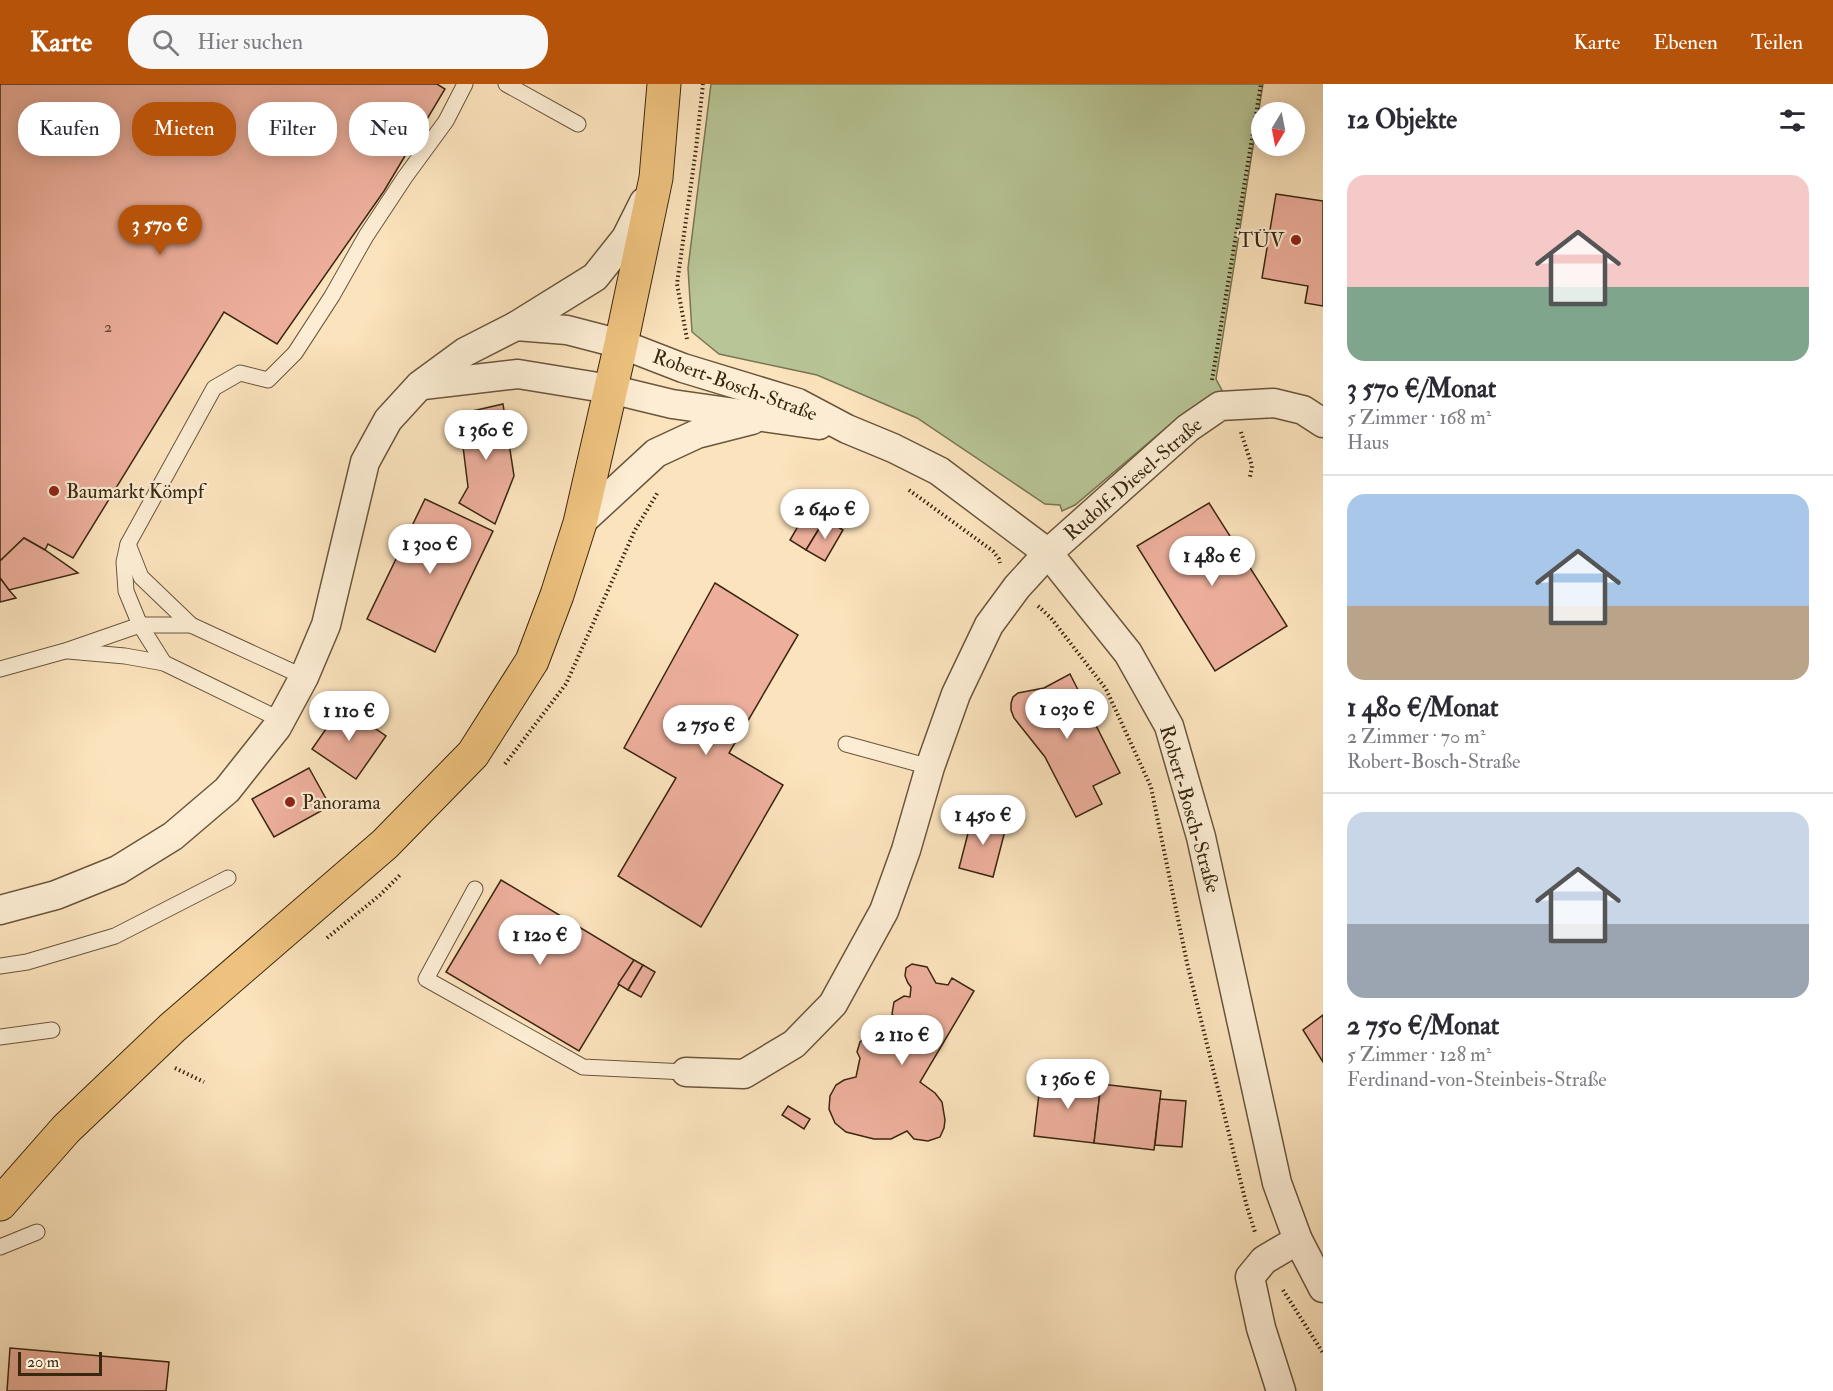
<!DOCTYPE html>
<html lang="de">
<meta charset="utf-8">
<style>
:root{--surface:#fff;--page:#f7f7f7;--text:#2b2b33;--muted:#7c7c81;--line:#e1e1e2;--accent:#b45309}
body{margin:0;font-family:"IM FELL Double Pica",serif;background:var(--page);color:var(--text);height:100vh;display:flex;flex-direction:column;font-size:22px;white-space:nowrap}
*{box-sizing:border-box;margin:0}
p{font-size:20px;color:var(--muted)}
.icon{flex:none;width:33px;height:33px;fill:none;stroke:currentColor;stroke-width:2;stroke-linecap:round;stroke-linejoin:round}
.map{position:relative;flex:1;overflow:hidden}
.side{display:flex;flex-direction:column;background:var(--surface);width:510px}
.side>*{flex:none}
.guide{position:absolute;left:18px;top:18px;width:570px;height:54px;display:flex;gap:12px}
.needle{width:39px;rotate:190deg}
.buttons{position:absolute;left:1251px;top:18px;display:grid;gap:12px}
.buttons a{display:grid;place-items:center;width:54px;height:54px;border-radius:50%;background:var(--surface);box-shadow:0 3px 15px #0003;font-size:30px}
.scale{position:absolute;left:18px;bottom:15px;width:84px;box-sizing:border-box;padding-left:6px;border:3px solid #3a2710;border-top:0;font-size:16px;line-height:21px;white-space:nowrap;color:#3a2710;-webkit-text-stroke:4px #fcedd4;paint-order:stroke}
.price{position:absolute;translate:-50% -51px;padding:0 14px;border-radius:21px;background:#fff;color:#222;font-size:20px;line-height:39px;filter:drop-shadow(0 2px 3px #0008)}
.price::after{content:'';position:absolute;left:50%;top:36px;width:18px;height:14px;margin-left:-9px;background:inherit;clip-path:polygon(0 0,100% 0,50% 100%)}
.price.on{background:var(--accent);color:#fff}
ul{padding:0;list-style:none}
li{display:grid;align-content:center;gap:12px;height:318px;padding:0 24px}
li+li{border-top:2px solid var(--line)}
li span{display:grid;place-items:center;height:186px;border-radius:18px;color:#555}
li>.icon{margin-inline-start:auto}
span .icon{width:108px;height:108px;fill:#fffc;stroke-width:1}
li b{font-size:26px}
h2{display:flex;justify-content:space-between;align-items:center;height:72px;padding:0 24px;font-size:26px}
.tag{padding:0 21px;border-radius:24px;background:var(--surface);box-shadow:0 3px 15px #0003;font-size:21px;line-height:54px}
.tag.on{background:var(--accent);color:#fff}
header{display:flex;align-items:center;gap:36px;box-sizing:border-box;height:84px;padding:0 30px;background:var(--accent);color:#fff}
header strong{font-size:28px}
nav{display:flex;gap:33px;margin-inline-start:auto;font-size:21px}
.search{width:420px;height:54px;background:var(--page);display:flex;align-items:center;gap:15px;box-sizing:border-box;padding:0 21px;border-radius:24px;color:var(--muted);font-size:22px}
main{display:flex;flex:1;min-height:0}
.map>svg:first-child{display:block}
.green{fill:#b8c596;stroke:#797653;stroke-width:1.5}
.building{fill:#edaf9c;stroke:#3a2710;stroke-width:1.5}
.lines{fill:none;stroke-linecap:round;stroke-linejoin:round}
.service-casing{stroke:#6a563b;stroke-width:17}
.minor-casing{stroke:#6a563b;stroke-width:31}
.primary-casing{stroke:#3a2710;stroke-width:35}
.path{stroke:#3a2710;stroke-width:4;stroke-dasharray:1.5 3;stroke-linecap:butt}
.service{stroke:#fcedd4;stroke-width:15}
.minor{stroke:#fcedd4;stroke-width:28}
.primary{stroke:#eec27e;stroke-width:33}
.poi-dot{fill:#8f2418;stroke:#fcedd4;stroke-width:2}
.labels{text-anchor:middle;dominant-baseline:central;stroke-width:4.5;stroke-linejoin:round;paint-order:stroke}
.number-label{font-size:16px;fill:#674933}
.poi-label{font-size:20px;fill:#3a2710;stroke:#fcedd4;text-anchor:start}
.street-label{font-size:20px;fill:#3a2710;stroke:#fcedd4}
</style>
<header>
<strong>Karte</strong>
<div class="search"><svg class="icon" aria-label="search" viewBox="0 0 24 24"><circle cx="10" cy="10" r="6"/><path d="M15 15l6 6"/></svg>Hier suchen</div>
<nav><a>Karte</a><a>Ebenen</a><a>Teilen</a></nav>
</header>
<main>
<div class="map">
<svg width="1323" height="1307" viewBox="0 0 1323 1307">
<rect width="100%" height="100%" fill="#fbe3bd"/>
<filter id="stains"><feTurbulence type="fractalNoise" baseFrequency=".00333" numOctaves="4"/><feColorMatrix values="0 0 0 0 .2 0 0 0 0 .09 0 0 0 0 .02 0 0 0 .5 -.17"/></filter>
<radialGradient id="worn" r=".72"><stop offset=".6" stop-color="#630" stop-opacity="0"/><stop offset="1" stop-color="#630" stop-opacity=".3"/></radialGradient>
<path class="green" d="M711,0H1263L1216,295L1224,310L1179,333L1075,421L1062,427L1060,421L1045,420L917,334L817,291L719,270L692,248L688,184Z"/>
<g class="building">
<path d="M0,0H437L445,5L384,107L277,260L224,228L73,474L48,460L45,466L24,454L0,477Z"/>
<path d="M1276,110L1323,117V222L1305,219L1308,202L1262,194Z"/>
<path d="M503,320L514,392L495,440L459,419L468,403L459,330Z"/>
<path d="M425,415L493,447L435,568L367,535Z"/>
<path d="M1209,419L1287,542L1215,587L1137,462Z"/>
<path d="M808,425L825,435L806,466L790,456Z"/>
<path d="M825,435L843,446L825,477L806,466Z"/>
<path d="M24,454L45,466L78,489L9,506L0,494V477Z"/>
<path d="M0,494L9,506L16,514L0,518Z"/>
<path d="M715,499L798,551L729,669L783,701L701,843L618,792L676,694L624,664Z"/>
<path d="M1070,590L1120,689L1093,702L1102,720L1076,733L1045,673L1014,634L1011,626V619L1013,613L1018,609L1044,604Z"/>
<path d="M342,622L386,652L356,695L312,665Z"/>
<path d="M309,684L330,722L274,753L252,715Z"/>
<path d="M973,730L1007,739L993,793L959,784Z"/>
<path d="M501,796L634,876L579,967L446,888Z"/>
<path d="M634,876L643,881L628,906L618,900Z"/>
<path d="M912,880L927,883L936,899L948,901L952,894L974,907L920,998L935,1009L942,1018L945,1036L944,1044L940,1053L928,1057L914,1055L907,1047L891,1055H874L846,1048L835,1039L829,1025L830,1012L836,1001L844,996L856,993L860,974L857,968L860,958L870,950L881,946L902,950L904,939L896,935L892,930L894,918L904,912L910,913L911,903L908,899L905,892L906,884Z"/>
<path d="M643,881L655,888L641,913L628,906Z"/>
<path d="M1323,931V978L1303,946Z"/>
<path d="M1041,993L1101,1000L1094,1059L1034,1052Z"/>
<path d="M1101,1000L1161,1007L1154,1066L1094,1059Z"/>
<path d="M1160,1015L1186,1017L1182,1063L1155,1061Z"/>
<path d="M788,1022L810,1035L804,1045L782,1031Z"/>
<path d="M10,1264L169,1278L166,1307H7Z"/>
</g>
<g class="lines">
<defs>
<g id="service">
<path d="M506,0L578,40"/>
<path d="M128,460L141,493L191,541"/>
<path d="M68,567L125,572L164,579"/>
<path d="M0,585L65,567L140,541H191L304,593"/>
<path d="M281,636L164,579L140,541L126,507L124,478L128,460L214,304L240,289L268,296L295,269L332,212L366,152L405,93L446,37L465,0"/>
<path d="M846,660L930,683"/>
<path d="M475,805L426,895L583,983L686,988"/>
<path d="M0,882L27,878L115,852L228,794"/>
<path d="M0,953L52,946"/>
<path d="M0,1163L37,1148"/>
</g>
<g id="minor">
<path d="M516,242L595,193L626,154L644,118"/>
<path d="M423,301L518,290L610,305L672,320L819,341"/>
<path d="M580,439L656,369L697,350L752,336"/>
<path d="M0,826L56,811L118,786L173,752L227,706L277,643L304,593L326,541L365,378L388,336L420,301L465,268L516,242L567,246L621,260L683,284L798,319L847,345L893,364L939,387L1048,469L1128,569L1169,642L1201,753L1277,1099L1298,1156L1323,1204"/>
<path d="M686,988L744,990L794,960L833,920L884,827L906,766L930,683L956,610L989,541L1017,503L1048,469L1188,344L1220,322L1274,319L1303,326L1323,339"/>
<path d="M1281,1307L1261,1244L1250,1193L1264,1176L1298,1156"/>
</g>
<path id="primary" d="M0,1120L66,1045L172,944L385,760L473,670L532,577L557,511L580,439L621,260L656,94L664,0"/>
</defs>
<use href="#service" class="service-casing"/>
<use href="#minor" class="minor-casing"/>
<use href="#primary" class="primary-casing"/>
<g class="path">
<path d="M687,255L677,200L696,65L703,0"/>
<path d="M1212,296L1261,0"/>
<path d="M1241,348L1252,382L1250,393"/>
<path d="M909,406L993,467L999,475L1000,479"/>
<path d="M1038,522L1051,534L1106,605L1151,703L1187,879L1247,1123L1255,1148"/>
<path d="M505,680L566,600L635,446L658,408"/>
<path d="M327,854L380,811L401,790"/>
<path d="M175,984L204,998"/>
<path d="M1283,1206L1323,1269"/>
</g>
<use href="#service" class="service"/>
<use href="#minor" class="minor"/>
<use href="#primary" class="primary"/>
</g>
<g class="poi-dot">
<circle cx="1296" cy="156" r="6"/>
<circle cx="54" cy="407" r="6"/>
<circle cx="290" cy="718" r="6"/>
</g>
<g class="labels">
<g class="number-label">
<text x="108" y="243">2</text>
</g>
<g class="poi-label">
<text x="1284" y="156" text-anchor="end">TÜV</text>
<text x="66" y="407">Baumarkt Kömpf</text>
<text x="302" y="718">Panorama</text>
</g>
<g class="street-label">
<text transform="translate(735 301) rotate(20)">Robert-Bosch-Straße</text>
<text transform="translate(1133 395) rotate(-41)">Rudolf-Diesel-Straße</text>
<text transform="translate(1190 725) rotate(74)">Robert-Bosch-Straße</text>
</g>
</g>
<rect width="100%" height="100%" filter="url(#stains)"/>
<rect width="100%" height="100%" fill="url(#worn)"/>
</svg>
<div class="buttons">
<a><svg class="needle" viewBox="-14 -14 28 28"><path d="M0-13l5 13h-10z" fill="#e53935"/><path d="M0 13l5-13h-10z" fill="#7c7c81"/></svg></a>
</div>
<div class="scale">20 m</div>
<b class="price on" style="left:160px;top:172px">3 570 €</b>
<b class="price" style="left:486px;top:377px">1 360 €</b>
<b class="price" style="left:825px;top:456px">2 640 €</b>
<b class="price" style="left:430px;top:491px">1 300 €</b>
<b class="price" style="left:1212px;top:503px">1 480 €</b>
<b class="price" style="left:1067px;top:656px">1 030 €</b>
<b class="price" style="left:349px;top:658px">1 110 €</b>
<b class="price" style="left:706px;top:672px">2 750 €</b>
<b class="price" style="left:983px;top:762px">1 450 €</b>
<b class="price" style="left:540px;top:882px">1 120 €</b>
<b class="price" style="left:902px;top:982px">2 110 €</b>
<b class="price" style="left:1068px;top:1026px">1 360 €</b>
<div class="guide">
<a class="tag">Kaufen</a>
<a class="tag on">Mieten</a>
<a class="tag">Filter</a>
<a class="tag">Neu</a>
</div>
</div>
<section class="side">
<h2>12 Objekte<svg class="icon" aria-label="filters" viewBox="0 0 24 24"><path d="M4 7h16M4 17h16"/><circle cx="9" cy="7" r="2"/><circle cx="15" cy="17" r="2"/></svg></h2>
<ul>
<li><span style="background:linear-gradient(#f6c9c9 60%,#7fa58c 0)"><svg class="icon" aria-label="home" viewBox="0 0 24 24"><path d="M3 11l9-7 9 7M6 9v11h12V9"/></svg></span><div><b>3 570 €/Monat</b><p>5 Zimmer · 168 m²</p><p>Haus</p></div></li>
<li><span style="background:linear-gradient(#a9c7e8 60%,#b9a48a 0)"><svg class="icon" aria-label="home" viewBox="0 0 24 24"><path d="M3 11l9-7 9 7M6 9v11h12V9"/></svg></span><div><b>1 480 €/Monat</b><p>2 Zimmer · 70 m²</p><p>Robert-Bosch-Straße</p></div></li>
<li><span style="background:linear-gradient(#c9d6e8 60%,#9aa5b1 0)"><svg class="icon" aria-label="home" viewBox="0 0 24 24"><path d="M3 11l9-7 9 7M6 9v11h12V9"/></svg></span><div><b>2 750 €/Monat</b><p>5 Zimmer · 128 m²</p><p>Ferdinand-von-Steinbeis-Straße</p></div></li>
</ul>
</section>
</main>
